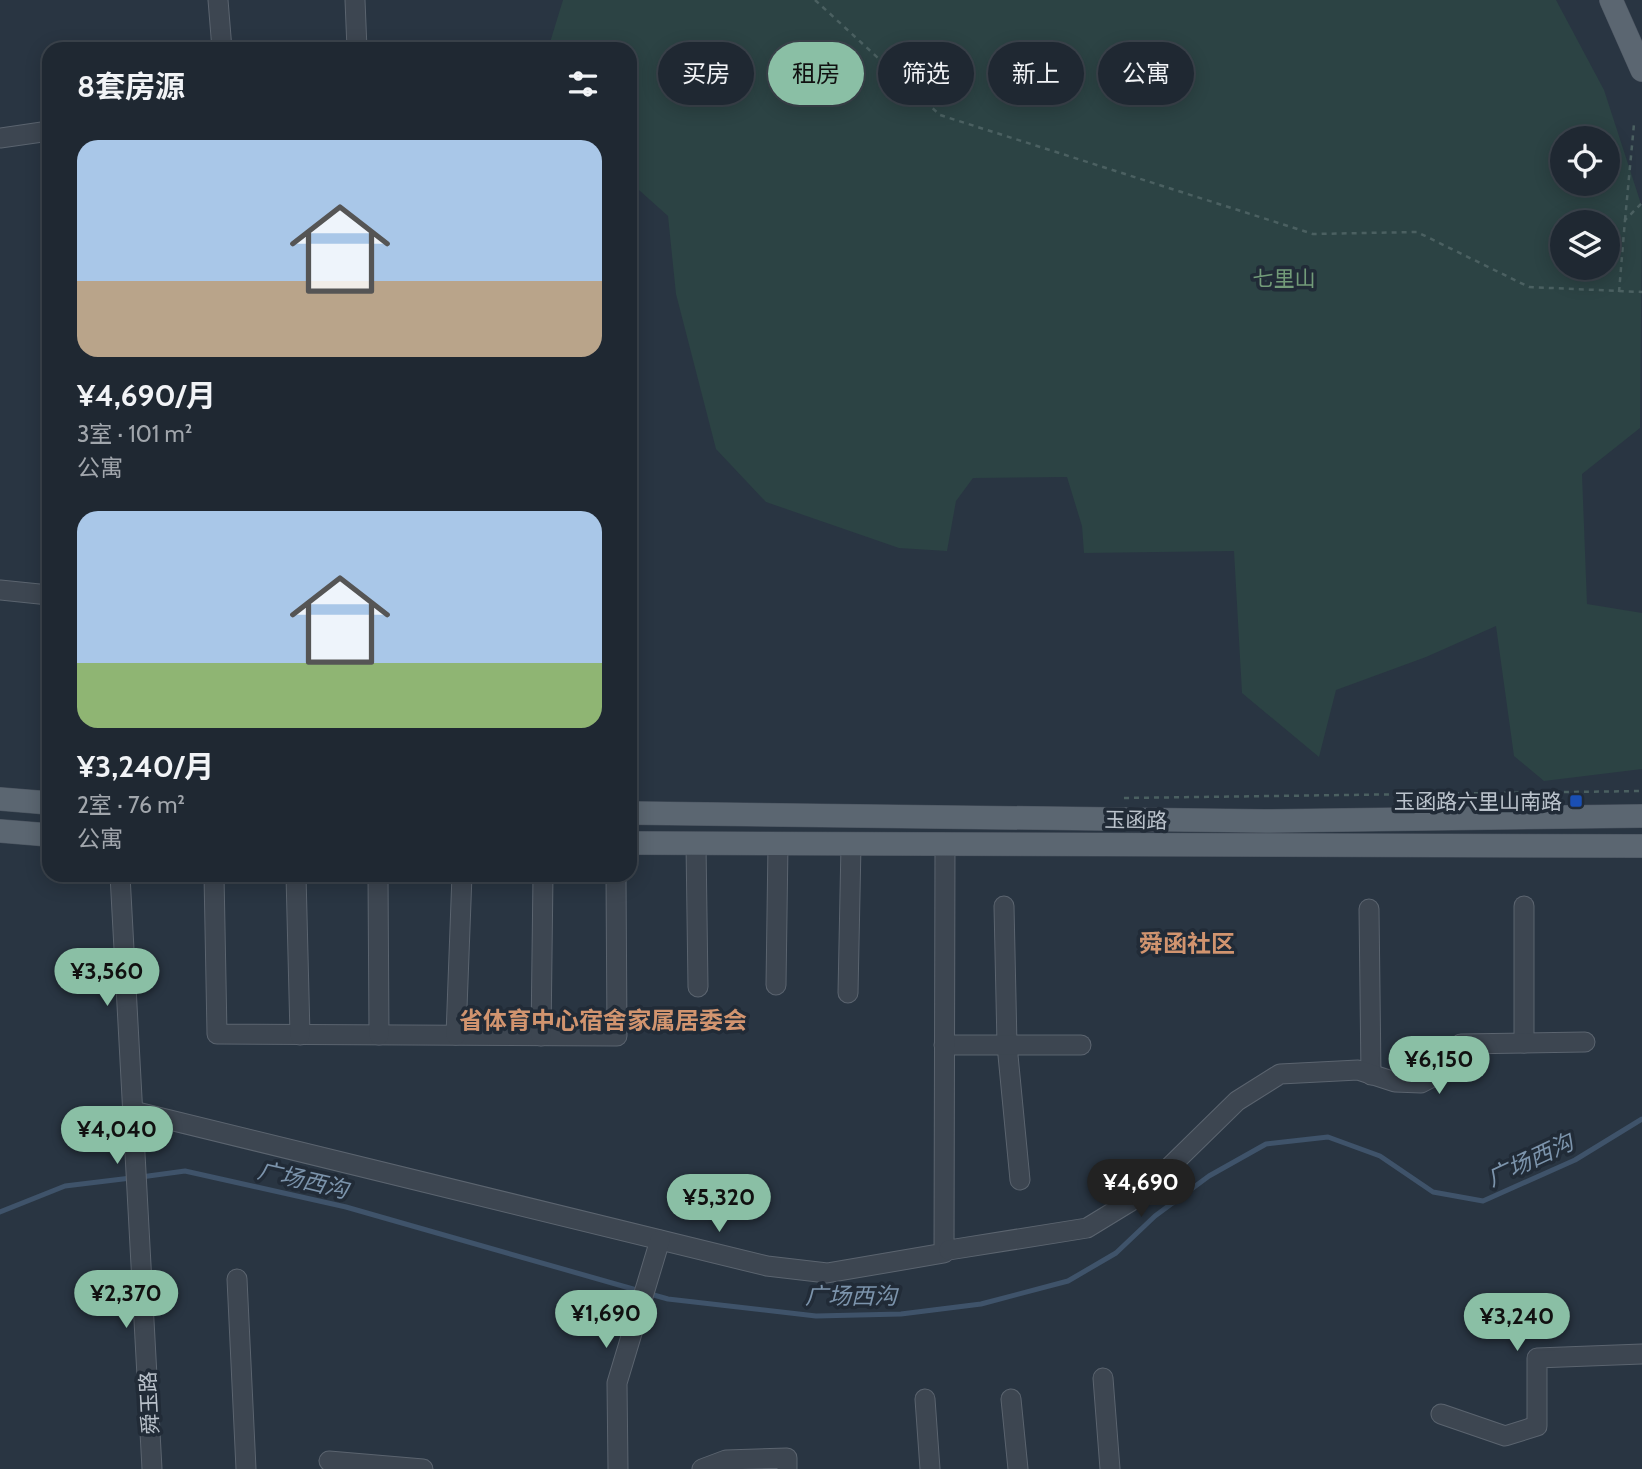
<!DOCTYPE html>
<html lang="zh">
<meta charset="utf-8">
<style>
:root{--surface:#1f2832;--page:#2c343e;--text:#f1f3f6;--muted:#a1a6ac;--line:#3c444d;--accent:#8abfa5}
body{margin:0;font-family:Cabin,"Noto Sans SC",sans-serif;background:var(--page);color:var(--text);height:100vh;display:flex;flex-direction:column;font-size:26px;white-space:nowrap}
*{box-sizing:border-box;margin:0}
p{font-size:23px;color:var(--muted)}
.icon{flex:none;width:38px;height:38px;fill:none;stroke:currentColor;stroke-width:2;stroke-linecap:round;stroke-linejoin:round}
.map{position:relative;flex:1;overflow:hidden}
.panel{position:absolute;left:42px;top:42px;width:595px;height:840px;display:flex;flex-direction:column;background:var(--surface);border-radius:21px;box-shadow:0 4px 18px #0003,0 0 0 2px var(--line)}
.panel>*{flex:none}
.top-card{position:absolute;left:658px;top:42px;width:665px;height:63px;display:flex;gap:14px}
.buttons{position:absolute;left:1550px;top:126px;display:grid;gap:14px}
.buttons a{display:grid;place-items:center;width:70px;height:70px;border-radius:50%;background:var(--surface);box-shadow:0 4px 18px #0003,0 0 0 2px var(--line);font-size:35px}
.price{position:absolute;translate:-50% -60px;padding:0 16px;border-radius:24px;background:var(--accent);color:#111;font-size:23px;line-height:46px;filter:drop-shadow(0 2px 4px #0008)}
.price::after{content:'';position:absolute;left:50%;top:42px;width:21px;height:16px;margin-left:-10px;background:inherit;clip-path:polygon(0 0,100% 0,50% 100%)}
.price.active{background:#222;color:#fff}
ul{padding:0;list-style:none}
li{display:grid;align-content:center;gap:14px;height:371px;padding:0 35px}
li span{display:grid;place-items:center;height:217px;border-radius:21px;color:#555}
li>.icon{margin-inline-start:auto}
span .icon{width:126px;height:126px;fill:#fffc;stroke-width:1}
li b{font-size:30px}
h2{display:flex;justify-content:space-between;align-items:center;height:84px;padding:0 35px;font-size:30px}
.tag{padding:0 24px;border-radius:32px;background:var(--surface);box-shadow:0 4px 18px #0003,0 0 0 2px var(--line);font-size:24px;line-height:63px}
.tag.active{background:var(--accent);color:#111}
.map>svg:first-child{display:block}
.green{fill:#2c4344;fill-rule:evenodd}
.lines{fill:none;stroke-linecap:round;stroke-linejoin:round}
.stream{stroke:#3f536a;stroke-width:5}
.minor-casing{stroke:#5b646f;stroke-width:21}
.major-casing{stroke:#49525e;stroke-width:24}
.path{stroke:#4b6061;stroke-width:2.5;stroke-dasharray:5 5;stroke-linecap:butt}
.minor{stroke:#3d4651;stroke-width:19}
.major{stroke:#5b6671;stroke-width:23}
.transit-dot{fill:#1a4fb4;stroke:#212b37;stroke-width:2.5}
.labels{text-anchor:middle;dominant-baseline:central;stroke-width:7;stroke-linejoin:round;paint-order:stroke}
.park-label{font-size:21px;fill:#729b79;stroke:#212b37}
.poi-label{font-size:21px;fill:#bac2cb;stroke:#212b37;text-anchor:end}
.street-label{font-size:21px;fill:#bac2cb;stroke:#212b37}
.water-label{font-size:23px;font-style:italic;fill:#7c94ac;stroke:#212b37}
.quarter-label{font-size:24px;font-weight:bold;fill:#d1946f;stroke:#212b37}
</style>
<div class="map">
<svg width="1642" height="1469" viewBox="0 0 1642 1469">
<rect width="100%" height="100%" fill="#293542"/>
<path class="green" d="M563,0H1556L1604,90L1642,207L1640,428L1582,474L1587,604L1642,613V769L1544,781L1514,756L1496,626L1426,657L1336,690L1319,757L1242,693L1234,551L1084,553L1082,526L1067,477L973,478L956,501L947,551L899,548L766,502L716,449L676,294L668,216L630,182V49H548ZM1563,138H1608V184H1563ZM1563,222H1608V268H1563Z"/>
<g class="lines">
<g class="stream">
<path d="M141,1177L185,1171L346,1207L640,1291"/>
<path d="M0,1212L65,1186L131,1178"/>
<path d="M650,1294L668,1299L816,1316L901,1314L981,1304L1068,1281L1116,1253L1155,1216L1209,1176L1266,1144L1328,1137L1380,1156L1433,1192L1483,1201L1575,1160L1642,1119"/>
</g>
<defs>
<g id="minor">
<path d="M218,0L222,49"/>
<path d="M355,0L357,49"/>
<path d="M0,138L49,131"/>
<path d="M0,590L49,595"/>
<path d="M696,844L698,987"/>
<path d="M120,875L152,1469"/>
<path d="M214,875L217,1034L617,1036L616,875"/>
<path d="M296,875L300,1035"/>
<path d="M378,875L379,1035"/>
<path d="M1004,906L1007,1045L1020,1180"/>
<path d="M1369,909L1371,1075"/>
<path d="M776,985L778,844"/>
<path d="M848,993L851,845"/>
<path d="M456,1035L462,875"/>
<path d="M541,1036L543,875"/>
<path d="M1524,1043V906"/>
<path d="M944,1045H1081"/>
<path d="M133,1111L767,1266L827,1273L944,1253L945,845"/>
<path d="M949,1250L1087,1228L1141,1195L1237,1101L1280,1074L1358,1070L1395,1082L1421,1083L1448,1069L1461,1044L1585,1042"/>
<path d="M237,1279L246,1469"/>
<path d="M1103,1378L1110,1469"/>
<path d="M925,1399L930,1469"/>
<path d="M1011,1399L1018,1469"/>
<path d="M1441,1414L1505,1436L1537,1426V1358L1642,1354"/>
<path d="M329,1461L423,1469"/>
<path d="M618,1469L617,1383L660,1240"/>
<path d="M702,1469L726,1460L787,1458V1469"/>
</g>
<g id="major">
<path d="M1611,0L1642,70"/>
<path d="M0,799L49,803"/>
<path d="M630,813L1265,821L1642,816"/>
<path d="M0,831L49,835"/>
<path d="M630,843L1642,846"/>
</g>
</defs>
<use href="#minor" class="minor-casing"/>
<use href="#major" class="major-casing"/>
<g class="path">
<path d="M815,0L940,115L1313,234L1417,232L1529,287L1642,292"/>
<path d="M1625,220L1634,124"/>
<path d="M1619,292L1625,220L1642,203"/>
<path d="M1124,798L1642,791"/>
</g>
<use href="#minor" class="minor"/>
<use href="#major" class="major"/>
</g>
<rect class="transit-dot" x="1569" y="794" width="14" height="14" rx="3.5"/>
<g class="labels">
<g class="park-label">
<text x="1284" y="278">七里山</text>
</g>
<g class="poi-label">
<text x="1562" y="801">玉函路六里山南路</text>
</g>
<g class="street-label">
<text transform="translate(1136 820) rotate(1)">玉函路</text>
<text transform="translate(149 1403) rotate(-93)">舜玉路</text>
</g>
<g class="water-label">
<text transform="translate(1530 1160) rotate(-25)">广场西沟</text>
<text transform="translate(303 1180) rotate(13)">广场西沟</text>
<text x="851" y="1296">广场西沟</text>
</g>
<g class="quarter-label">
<text x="1187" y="943">舜函社区</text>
<text x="603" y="1020">省体育中心宿舍家属居委会</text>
</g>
</g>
</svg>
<div class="buttons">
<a><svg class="icon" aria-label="locate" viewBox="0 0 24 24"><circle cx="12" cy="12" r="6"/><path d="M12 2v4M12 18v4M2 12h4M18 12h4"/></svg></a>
<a><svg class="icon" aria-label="layers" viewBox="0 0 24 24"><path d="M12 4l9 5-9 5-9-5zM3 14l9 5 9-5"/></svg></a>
</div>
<b class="price" style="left:107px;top:1008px">¥3,560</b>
<b class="price" style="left:1439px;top:1096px">¥6,150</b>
<b class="price" style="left:117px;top:1166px">¥4,040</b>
<b class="price active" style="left:1141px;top:1219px">¥4,690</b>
<b class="price" style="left:719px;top:1234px">¥5,320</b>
<b class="price" style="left:126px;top:1330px">¥2,370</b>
<b class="price" style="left:606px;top:1350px">¥1,690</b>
<b class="price" style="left:1517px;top:1353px">¥3,240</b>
<div class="top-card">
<a class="tag">买房</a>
<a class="tag active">租房</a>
<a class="tag">筛选</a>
<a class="tag">新上</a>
<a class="tag">公寓</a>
</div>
<section class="panel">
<h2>8套房源<svg class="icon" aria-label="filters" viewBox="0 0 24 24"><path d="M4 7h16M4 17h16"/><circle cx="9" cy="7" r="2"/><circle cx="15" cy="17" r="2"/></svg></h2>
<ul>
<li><span style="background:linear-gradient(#a9c7e8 65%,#b9a48a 0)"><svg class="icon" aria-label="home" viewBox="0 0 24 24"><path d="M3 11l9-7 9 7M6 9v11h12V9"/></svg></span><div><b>¥4,690/月</b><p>3室 · 101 m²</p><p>公寓</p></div></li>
<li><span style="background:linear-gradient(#a9c7e8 70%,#8fb573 0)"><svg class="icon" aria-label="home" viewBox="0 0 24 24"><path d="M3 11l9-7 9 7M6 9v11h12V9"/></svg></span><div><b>¥3,240/月</b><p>2室 · 76 m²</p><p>公寓</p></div></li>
</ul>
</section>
</div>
